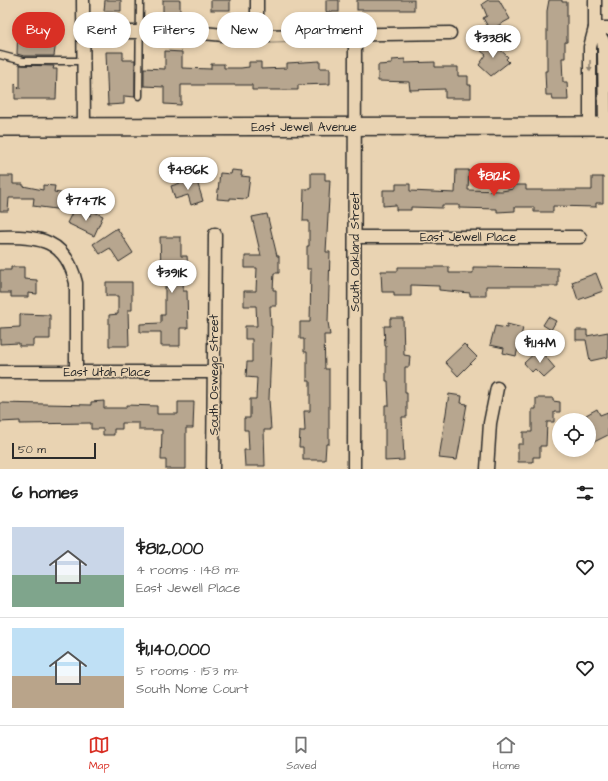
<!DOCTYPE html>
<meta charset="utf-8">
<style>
:root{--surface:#fff;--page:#f6f6f6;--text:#222;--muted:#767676;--line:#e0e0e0;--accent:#d93025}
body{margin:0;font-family:"Architects Daughter",sans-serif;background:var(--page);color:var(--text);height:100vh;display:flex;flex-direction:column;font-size:15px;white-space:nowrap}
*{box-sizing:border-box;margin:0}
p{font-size:13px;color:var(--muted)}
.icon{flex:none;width:22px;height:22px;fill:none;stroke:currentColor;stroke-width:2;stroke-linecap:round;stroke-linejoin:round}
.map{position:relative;height:469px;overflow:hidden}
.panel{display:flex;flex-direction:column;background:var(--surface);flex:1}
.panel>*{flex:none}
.guide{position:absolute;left:12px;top:12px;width:400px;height:36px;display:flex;gap:8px}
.fabs{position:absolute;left:552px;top:413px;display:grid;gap:8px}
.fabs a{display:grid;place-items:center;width:44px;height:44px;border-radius:50%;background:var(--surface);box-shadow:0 2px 6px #0003;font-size:20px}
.scale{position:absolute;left:12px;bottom:10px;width:84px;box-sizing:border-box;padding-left:4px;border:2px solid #2b2b2b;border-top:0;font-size:11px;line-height:14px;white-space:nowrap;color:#2b2b2b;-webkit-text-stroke:3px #e9d3b2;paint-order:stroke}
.price{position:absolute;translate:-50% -34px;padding:0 9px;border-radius:14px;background:#fff;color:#222;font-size:13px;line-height:26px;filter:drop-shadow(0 1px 2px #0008)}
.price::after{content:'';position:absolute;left:50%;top:24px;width:12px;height:9px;margin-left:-6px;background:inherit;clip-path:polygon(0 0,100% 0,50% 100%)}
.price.on{background:var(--accent);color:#fff}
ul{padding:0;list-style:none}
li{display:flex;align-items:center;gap:12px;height:100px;padding:0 12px}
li+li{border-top:1px solid var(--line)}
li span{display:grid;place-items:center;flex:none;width:112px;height:80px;border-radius:0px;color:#555}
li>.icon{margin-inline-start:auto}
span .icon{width:48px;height:48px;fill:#fffc;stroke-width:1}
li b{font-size:17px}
h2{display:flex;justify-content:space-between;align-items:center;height:48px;padding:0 12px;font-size:17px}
.tag{padding:0 14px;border-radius:18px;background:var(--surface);box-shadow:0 2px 6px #0003;font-size:14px;line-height:36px}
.tag.on{background:var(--accent);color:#fff}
.dock{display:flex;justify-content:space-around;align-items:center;height:56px;border-top:1px solid var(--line);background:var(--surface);font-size:11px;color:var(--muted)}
.dock a{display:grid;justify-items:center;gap:2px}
.dock .on{color:var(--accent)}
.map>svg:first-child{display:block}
.building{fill:#b7a68f;stroke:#2b2b2b}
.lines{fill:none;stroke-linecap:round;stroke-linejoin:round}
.lane-casing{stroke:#2b2b2b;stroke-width:9}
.street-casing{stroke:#2b2b2b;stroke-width:15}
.secondary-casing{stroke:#2b2b2b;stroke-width:20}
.lane{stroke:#e9d3b2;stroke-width:6}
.street{stroke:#e9d3b2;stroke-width:12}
.secondary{stroke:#e9d3b2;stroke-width:17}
.oneway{fill:#8a7f6e}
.labels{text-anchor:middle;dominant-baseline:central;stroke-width:3;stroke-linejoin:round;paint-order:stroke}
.street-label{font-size:12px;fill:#2b2b2b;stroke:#e9d3b2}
</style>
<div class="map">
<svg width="608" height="469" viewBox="0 0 608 469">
<rect width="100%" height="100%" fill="#e9d3b2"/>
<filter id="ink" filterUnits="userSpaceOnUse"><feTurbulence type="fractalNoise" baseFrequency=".025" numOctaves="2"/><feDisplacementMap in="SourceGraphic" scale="8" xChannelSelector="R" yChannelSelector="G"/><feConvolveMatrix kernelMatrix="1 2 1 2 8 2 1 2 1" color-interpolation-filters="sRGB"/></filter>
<g filter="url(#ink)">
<g class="building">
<path d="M105,0H121V11H104Z"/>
<rect x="163" y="0" width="17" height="13"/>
<rect x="211" y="0" width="19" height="10"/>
<rect x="326" y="0" width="13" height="12"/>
<rect x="357" y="0" width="57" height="10"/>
<path d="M488,0H499L510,19L490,30L483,18L487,16L482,4Z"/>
<path d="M549,0H562V2H567V42H565V58H562L563,82H567L568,100H553L552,95H546L545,71H547V11Z"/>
<path d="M18,24L58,27L54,56H24L17,54Z"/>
<path d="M491,41L508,57L506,59L509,62L491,76L479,65L486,55L481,51Z"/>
<path d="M165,51L182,52V68L211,69V64H224V68H241L249,67V62H261V69L287,68V63L320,61V68H330V84L298,85V90H252V85H181V105L164,104V87L144,86V68L165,69Z"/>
<path d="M106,52H123V60H135V97L124,96V104L108,105Z"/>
<path d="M405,59V63L435,62V67H458V76H468V85H471V98H445V89L410,90L409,82L378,81V65L392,64V60Z"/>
<path d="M20,65L54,66L53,69H57L56,99H15V84L20,89Z"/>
<path d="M232,170L242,171L241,176L250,177L247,199L230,198V200L217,199L220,173L231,174Z"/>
<path d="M456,170H469L468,190L502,191L513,189V185H526V190H592V177H603V203H596V207L553,206V212H534V207H515V211L497,212V209L459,208V205H442V208L411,207V210H396V205L383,206V190H396V184H410V191L455,193Z"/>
<path d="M311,173H325V180H330L326,252H330L328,322L330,335H324L325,369H329V444H326L325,460H303V447H299L300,431H305L304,411H310V381H307V352H304V339H300V322H310L311,269H307V246H309V221H303L304,189H311Z"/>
<path d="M0,176H13V184H23V186L43,190V185L55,186L54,192L66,194L63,210L33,206L34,198H9L8,211H0Z"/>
<path d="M196,178L203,201L191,205L188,195L175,199L171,186Z"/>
<path d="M74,209L90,216L92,211L103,216L94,236L67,223Z"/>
<path d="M267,214L277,256H279V273H274L273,290H276V306H270L271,326H272L269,399L271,430H264L265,466H245L244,450H249L248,430H244V418H250V399H256L257,378L246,377L247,362H252V339H245V326H257L256,306H244V291H256L257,268H245V256H261L252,217Z"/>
<path d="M117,228L133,253L119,262L110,248L100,254L93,244Z"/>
<path d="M160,237H181V256H187L188,269H184L183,291H187L188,328H180V346H161V332H140V324L161,323V315H165V287H167L168,269H161Z"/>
<path d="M11,267H24V279L37,280V294L28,293V297H11V293H0V270H11Z"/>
<path d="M398,267H449V273H473V267L558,268V286H486V296H470V293L439,290V286L411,285V296H394V292H382L381,271H398Z"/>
<path d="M596,273L603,291L578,300L572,282Z"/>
<path d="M106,282H132V310H128L129,346H109V315L118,314V296H106Z"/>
<path d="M20,314L50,315V339H33V346H19V343L0,344V328L20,327Z"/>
<path d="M548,317L556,321L551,330L543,325Z"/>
<path d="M390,318H403L404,355L410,356L409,367H405V393H407V417H402L404,460L385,461V405H389L388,381H386V346H385L384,326H390Z"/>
<path d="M507,324L523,328L516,356L503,353L504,348L490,345L495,326L507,328Z"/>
<path d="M576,330H587V336L608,332V357L590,361L586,340H576Z"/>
<path d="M464,344L477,357L458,376L445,362Z"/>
<path d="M539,349L555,368L544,378L535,369L532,372L524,363Z"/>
<path d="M449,394L462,396L461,403L467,404L457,460L439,458Z"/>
<path d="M536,398H553V401L560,402V412H554V422H547L546,446H540V457H533V462H518V444H523V432H532V409H536Z"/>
<path d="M104,401V408H126V405L157,406V414H178V402H194L193,428H186V469H166V460H161L162,430H139V423H122V429H114V435H103V429H91V423L20,424V421L0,422V403L91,405V402Z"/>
<path d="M597,409L600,415L608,412V435L594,442L589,432L593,430L586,415Z"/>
</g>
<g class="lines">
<defs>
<g id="lane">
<path d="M0,55L23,61H83"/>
<path d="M139,96L140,0"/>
</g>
<g id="street">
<path d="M83,0L84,127"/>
<path d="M257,0V36"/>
<path d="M595,28L603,41L604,48L605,126"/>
<path d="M595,28H608"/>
<path d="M83,32H192L224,35L257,36L450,33"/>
<path d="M590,126V47L595,28V0"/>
<path d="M0,237C39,236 66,239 76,283V372"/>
<path d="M355,237H580"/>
<path d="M0,372H214"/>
<path d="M213,469L215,234"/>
<path d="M354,469L355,35"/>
<path d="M487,469L490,423L497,388"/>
</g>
<path id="secondary" d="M0,127L608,126"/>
</defs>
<use href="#lane" class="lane-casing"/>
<use href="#street" class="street-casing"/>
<use href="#secondary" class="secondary-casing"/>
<use href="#lane" class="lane"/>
<use href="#street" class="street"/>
<use href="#secondary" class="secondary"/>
</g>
<defs><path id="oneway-solid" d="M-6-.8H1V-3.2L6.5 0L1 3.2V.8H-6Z"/></defs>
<use class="oneway" href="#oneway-solid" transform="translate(590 66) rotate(90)"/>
</g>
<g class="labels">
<g class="street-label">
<text x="304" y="127">East Jewell Avenue</text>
<text x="468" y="237">East Jewell Place</text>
<text transform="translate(355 252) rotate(-90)">South Oakland Street</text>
<text x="107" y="372">East Utah Place</text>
<text transform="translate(214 375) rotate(-90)">South Oswego Street</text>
</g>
</g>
</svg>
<div class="fabs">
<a><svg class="icon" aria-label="locate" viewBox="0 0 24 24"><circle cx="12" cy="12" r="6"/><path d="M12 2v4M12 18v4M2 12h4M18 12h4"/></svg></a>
</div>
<div class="scale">50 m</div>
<b class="price" style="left:493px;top:59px">$338K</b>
<b class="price" style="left:188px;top:191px">$486K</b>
<b class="price on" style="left:494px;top:197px">$812K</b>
<b class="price" style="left:86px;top:222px">$747K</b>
<b class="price" style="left:172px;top:294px">$391K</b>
<b class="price" style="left:540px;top:364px">$1.14M</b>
<div class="guide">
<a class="tag on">Buy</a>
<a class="tag">Rent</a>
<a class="tag">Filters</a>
<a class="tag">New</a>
<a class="tag">Apartment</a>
</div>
</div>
<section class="panel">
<h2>6 homes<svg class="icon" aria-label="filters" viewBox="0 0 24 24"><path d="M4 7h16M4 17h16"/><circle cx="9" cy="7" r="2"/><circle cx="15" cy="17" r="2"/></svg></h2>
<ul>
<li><span style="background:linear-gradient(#c9d6e8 60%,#7fa58c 0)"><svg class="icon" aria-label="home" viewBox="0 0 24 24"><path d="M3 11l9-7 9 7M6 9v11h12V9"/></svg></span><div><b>$812,000</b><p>4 rooms · 148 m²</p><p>East Jewell Place</p></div><svg class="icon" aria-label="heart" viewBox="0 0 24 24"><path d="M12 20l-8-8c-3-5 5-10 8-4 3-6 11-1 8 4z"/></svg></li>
<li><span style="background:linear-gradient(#bfe0f5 60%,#b9a48a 0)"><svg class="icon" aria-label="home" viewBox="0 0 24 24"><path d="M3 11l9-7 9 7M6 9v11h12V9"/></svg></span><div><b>$1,140,000</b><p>5 rooms · 153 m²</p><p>South Nome Court</p></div><svg class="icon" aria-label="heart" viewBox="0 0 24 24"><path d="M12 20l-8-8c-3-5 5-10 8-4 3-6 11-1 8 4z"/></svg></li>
</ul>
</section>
<nav class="dock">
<a class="on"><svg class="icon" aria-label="map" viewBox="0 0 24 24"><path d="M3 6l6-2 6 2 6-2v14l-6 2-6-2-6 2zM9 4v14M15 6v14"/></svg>Map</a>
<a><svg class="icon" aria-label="saved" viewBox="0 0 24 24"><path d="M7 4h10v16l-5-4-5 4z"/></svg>Saved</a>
<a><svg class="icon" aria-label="home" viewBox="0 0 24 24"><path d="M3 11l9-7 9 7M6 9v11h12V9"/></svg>Home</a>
</nav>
